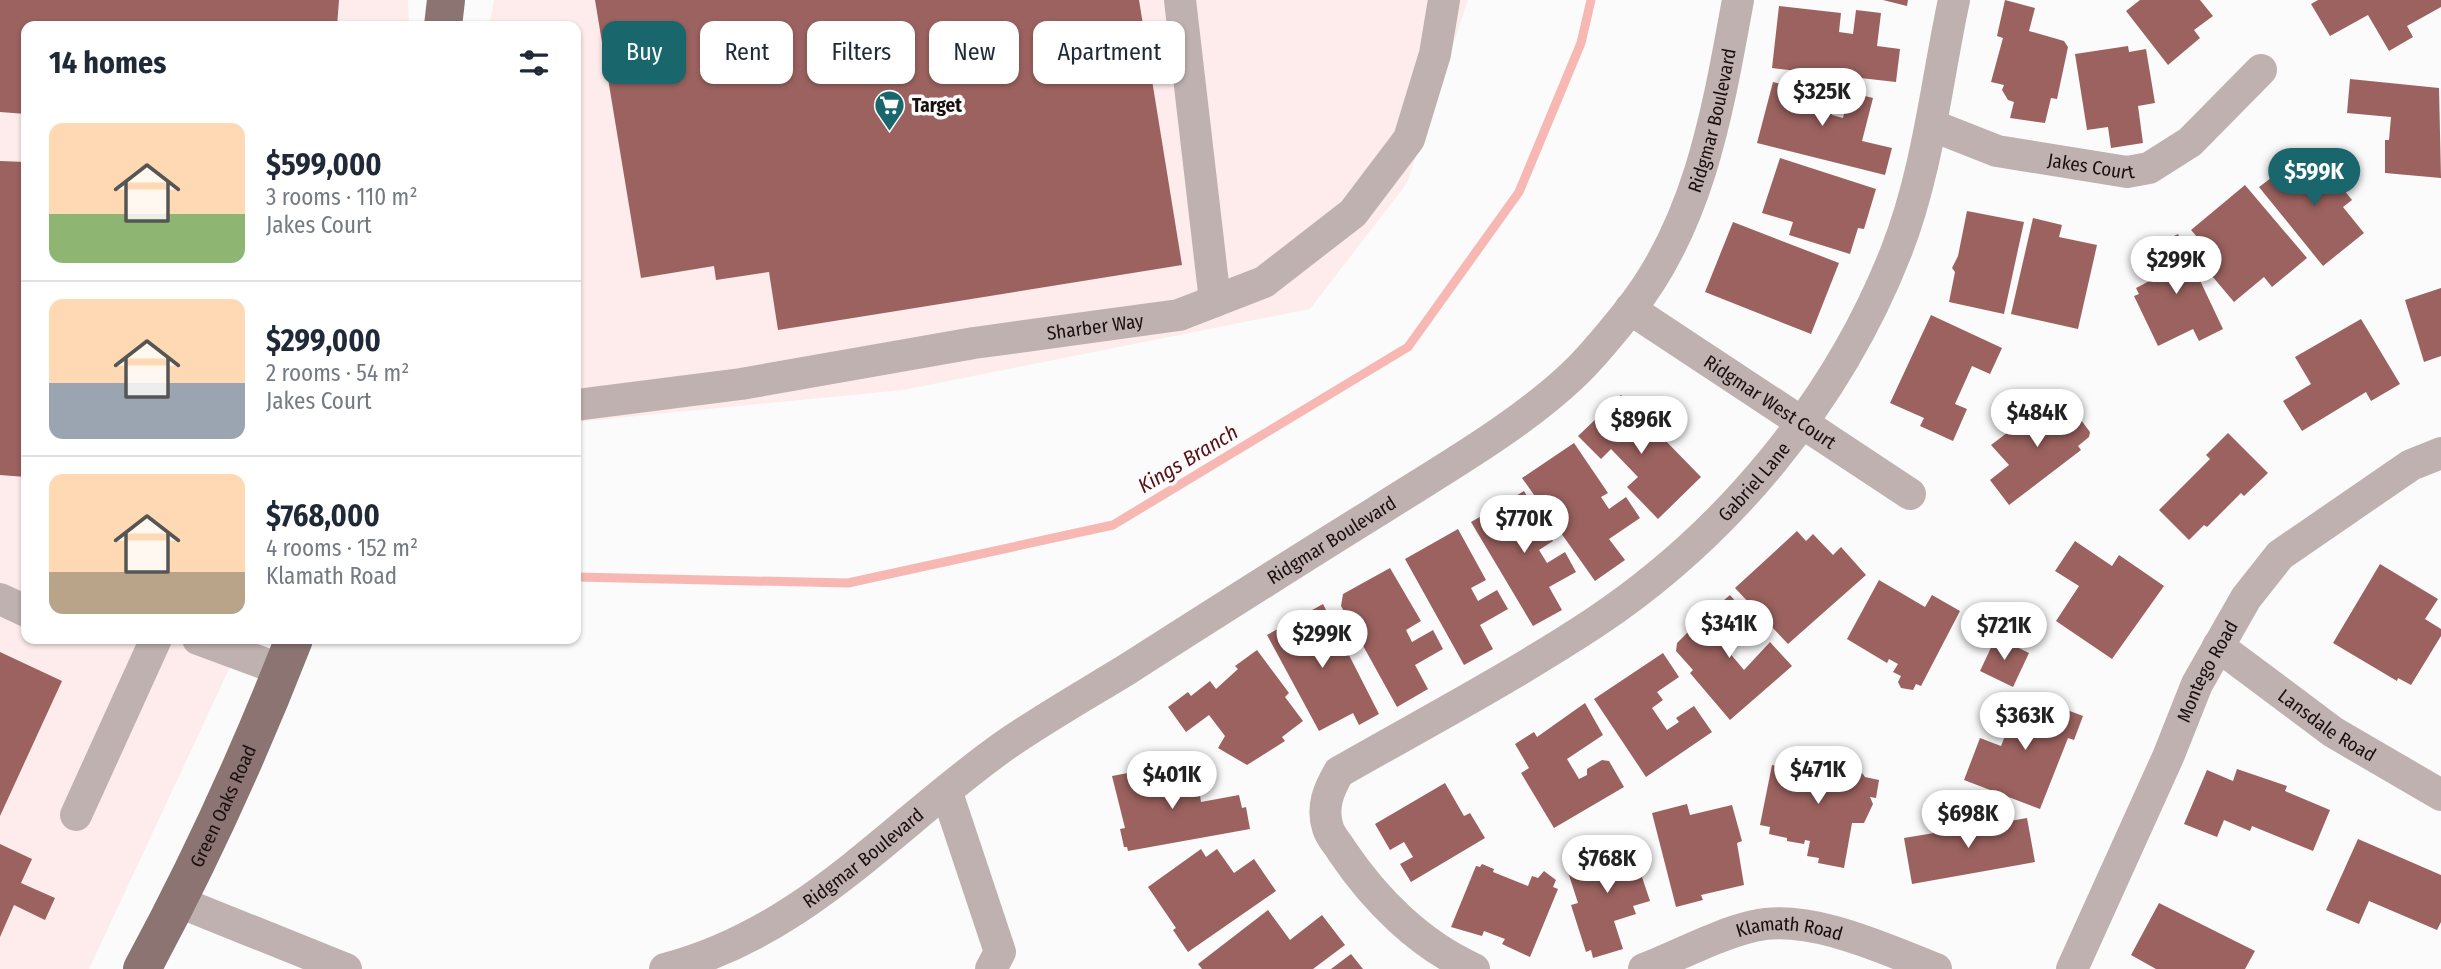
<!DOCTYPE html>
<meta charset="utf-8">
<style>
:root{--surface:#fff;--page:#f6f6f7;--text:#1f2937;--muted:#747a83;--line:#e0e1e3;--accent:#19676d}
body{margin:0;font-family:"Fira Sans Condensed",sans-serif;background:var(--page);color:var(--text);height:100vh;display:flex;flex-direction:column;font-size:26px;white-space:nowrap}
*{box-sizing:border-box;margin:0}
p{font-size:23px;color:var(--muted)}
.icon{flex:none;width:38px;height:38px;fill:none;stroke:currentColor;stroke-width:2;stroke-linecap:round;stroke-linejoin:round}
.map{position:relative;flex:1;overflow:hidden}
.panel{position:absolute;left:21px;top:21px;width:560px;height:623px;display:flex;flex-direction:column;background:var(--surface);border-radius:14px;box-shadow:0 2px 5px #0004}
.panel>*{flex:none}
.banner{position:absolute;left:602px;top:21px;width:665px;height:63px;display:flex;gap:14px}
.price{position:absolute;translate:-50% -60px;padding:0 16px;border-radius:24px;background:#fff;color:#222;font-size:23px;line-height:46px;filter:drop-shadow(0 2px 4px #0008)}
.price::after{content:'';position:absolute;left:50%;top:42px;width:21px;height:16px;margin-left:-10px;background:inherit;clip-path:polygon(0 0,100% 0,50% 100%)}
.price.active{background:var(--accent);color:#fff}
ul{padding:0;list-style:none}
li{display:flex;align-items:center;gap:21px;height:175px;padding:0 28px}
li+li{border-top:2px solid var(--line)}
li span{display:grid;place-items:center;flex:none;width:196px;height:140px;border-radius:14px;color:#555}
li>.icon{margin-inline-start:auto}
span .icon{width:84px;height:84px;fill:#fffc;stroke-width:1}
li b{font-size:30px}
h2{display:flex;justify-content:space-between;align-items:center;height:84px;padding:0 28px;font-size:30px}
.pill{padding:0 24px;border-radius:14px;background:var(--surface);box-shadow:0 2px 5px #0004;font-size:24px;line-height:63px}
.pill.active{background:var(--accent);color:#fff}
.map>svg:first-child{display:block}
.built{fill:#fdeceb}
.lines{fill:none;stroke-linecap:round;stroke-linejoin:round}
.stream{stroke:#f7b7b3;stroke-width:9}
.building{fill:#9b625f}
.minor{stroke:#bfb1b0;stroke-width:32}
.major{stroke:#8b7472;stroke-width:38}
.labels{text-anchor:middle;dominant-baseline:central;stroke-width:7;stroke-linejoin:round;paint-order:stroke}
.poi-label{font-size:19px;font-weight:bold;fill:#190f0e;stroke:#fbfbfb;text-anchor:start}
.street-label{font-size:19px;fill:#190f0e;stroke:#fbfbfb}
.water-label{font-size:21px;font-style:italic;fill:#591015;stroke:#fbfbfb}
</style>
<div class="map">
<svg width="2441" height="969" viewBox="0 0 2441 969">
<rect width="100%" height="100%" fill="#fbfbfb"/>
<g class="built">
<path d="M0,0H408L409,26H26V639H243L89,969H0Z"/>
<path d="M494,0H1468L1407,183L1310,309L903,390L576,422V26H489Z"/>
</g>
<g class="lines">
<path class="stream" d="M576,577L848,583L1113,525L1408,347L1519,192L1581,43L1591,0"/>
</g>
<g class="building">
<path d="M0,0H339L337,26H26V114L0,112Z"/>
<path d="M595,0H1139L1182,265L778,330L769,272L716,280L714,266L641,278Z"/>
<path d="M1883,0H1908L1907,6Z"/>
<path d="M2005,0L2035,8L2029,31L2064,41L2068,47L2057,99L2051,98L2045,123L2010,118L2014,102L2008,100L2002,90L2004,85L1991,82L2003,38L1997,36Z"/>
<path d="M2140,0H2200L2213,16L2194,30L2200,38L2168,65L2126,11Z"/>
<path d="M2318,0H2441V7L2407,26L2413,37L2389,51L2368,15L2330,36L2311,4Z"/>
<path d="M1779,6L1841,13L1839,32L1853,34L1856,10L1881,13L1877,46L1900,49L1896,82L1772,68Z"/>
<path d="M2128,46L2129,52L2146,49L2155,103L2138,106L2143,143L2111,148L2108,127L2087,130L2075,54Z"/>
<path d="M2350,79L2439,88L2441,178L2385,173V140H2389L2391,117L2347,113Z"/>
<path d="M1773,82L1835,98L1832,115L1843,118L1849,92L1873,98L1862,141L1892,148L1885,175L1757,143Z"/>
<path d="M2315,154L2352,200L2343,207L2364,233L2323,266L2259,187L2287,166L2293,172Z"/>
<path d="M1780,158L1876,189L1864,229L1858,228L1850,254L1789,235L1793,222L1762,213Z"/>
<path d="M0,161L26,162V477L0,475Z"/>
<path d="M2245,185L2307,258L2272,287L2264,277L2234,302L2207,270L2214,265L2200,249L2205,246L2191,230Z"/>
<path d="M1967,211L2024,222L2004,314L1949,302L1955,272L1952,268L1958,256Z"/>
<path d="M2033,218L2062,225L2059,237L2097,245L2078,329L2011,314Z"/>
<path d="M1733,222L1839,263L1811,334L1705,292Z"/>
<path d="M2178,234L2223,329L2199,341L2193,329L2158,346L2134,296L2139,294L2136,288L2159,276L2146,249Z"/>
<path d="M2441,288V356L2424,362L2405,300Z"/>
<path d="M1931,315L2002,348L1990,374L1972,366L1955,404L1967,409L1953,441L1920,426L1924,418L1890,403Z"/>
<path d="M2361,319L2400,384L2371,401L2366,392L2302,431L2283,401L2311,384L2295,357Z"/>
<path d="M1621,395L1701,477L1658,519L1627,487L1638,477L1611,449L1601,459L1578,436Z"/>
<path d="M2054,397L2072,420H2081L2090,432L2089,437L2078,446L2081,450L2009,505L1990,480L2009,465L1991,445Z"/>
<path d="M2228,433L2268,473L2244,496L2241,493L2207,527L2204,525L2189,540L2159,510L2210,459L2206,455Z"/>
<path d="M1574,443L1608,493L1601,497L1609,509L1626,497L1640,518L1609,539L1625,560L1595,581L1522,478Z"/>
<path d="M1524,491L1553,541L1539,550L1547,563L1565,552L1576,572L1549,587L1562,610L1533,626L1471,522Z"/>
<path d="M1458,529L1486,580L1471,588L1478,601L1497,590L1508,609L1480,625L1493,649L1464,665L1405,559Z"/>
<path d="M1797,531L1806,541L1813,534L1833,555L1841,547L1866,575L1788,644L1735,588Z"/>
<path d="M2075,541L2112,566L2119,555L2164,586L2112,659L2056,621L2079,586L2055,571Z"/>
<path d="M2380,564L2438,599L2425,619L2441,629V636L2411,685L2398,678L2397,681L2333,643Z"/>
<path d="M1390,568L1421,621L1406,630L1412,642L1433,630L1443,649L1415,665L1428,689L1397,707L1341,606L1343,594Z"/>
<path d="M1879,580L1925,607L1932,595L1960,611L1921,686L1916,684L1913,690L1901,688L1898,682L1901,676L1893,672L1898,664L1889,659L1887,663L1847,639Z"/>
<path d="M1730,595L1752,620L1733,637L1738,643L1728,651L1744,670L1770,642L1792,666L1730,720L1690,673L1693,670L1676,651L1677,643L1688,632L1690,634L1700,626L1704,630L1711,624L1704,617Z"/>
<path d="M1323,604L1379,714L1359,725L1353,713L1319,731L1267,635Z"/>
<path d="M1996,637L2029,653L2013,687L1980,671Z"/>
<path d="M1257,650L1289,693L1285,697L1303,721L1282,737L1285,741L1247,765L1218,748L1225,736L1209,715L1186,732L1168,707L1188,692L1191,696L1210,681L1216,689L1238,669L1235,666Z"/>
<path d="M0,652L62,681L0,816Z"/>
<path d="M1663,653L1679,677L1657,692L1663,700L1652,708L1667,730L1679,722L1676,718L1694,706L1712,732L1646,777L1594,699Z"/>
<path d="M2022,693L2083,716L2074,740L2068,738L2040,809L1964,780L1980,738L2001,746Z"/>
<path d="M1585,703L1603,735L1567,759L1579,779L1587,775V769L1602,760L1609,761L1624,787L1554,828L1521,773L1529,768L1515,744L1534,732L1537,737Z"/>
<path d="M1849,755L1865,777L1879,780L1876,798L1870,797L1873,804L1864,823H1852L1844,868L1818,863L1819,858L1807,856L1810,841L1805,840L1804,844L1787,841V838L1769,834L1770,827L1760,825L1772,765L1785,768L1786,760L1830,769Z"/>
<path d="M1154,768L1155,775L1178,771L1182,792L1199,789L1201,802L1239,795L1242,808L1246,807L1250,829L1128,851L1127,847H1124L1120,829L1125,828L1112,776Z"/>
<path d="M2237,769L2287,786L2285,791L2330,810L2313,851L2252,826L2250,831L2224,820L2217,837L2184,824L2207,770L2233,781Z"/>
<path d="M1445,783L1464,816L1470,813L1485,838L1411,882L1400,864L1413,857L1404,842L1390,850L1375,824Z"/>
<path d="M1687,804L1690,815L1732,805L1742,841L1737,843L1744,885L1701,895L1703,900L1676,907L1652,813Z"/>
<path d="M1951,814L1954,831L2027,818L2035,862L1912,884L1904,838L1940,832L1938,816Z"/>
<path d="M1628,835L1650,901L1633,906L1636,914L1614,921L1623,949L1593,958L1591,950L1586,952L1571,905L1578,903L1568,872L1582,867L1580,862L1603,854L1600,846L1604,840Z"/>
<path d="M2358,839L2441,875V922L2437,930L2369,901L2359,924L2326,910Z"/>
<path d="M0,844L32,859L21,883L55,898L45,920L14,905L0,937Z"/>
<path d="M1201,849L1206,857L1217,849L1234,873L1254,859L1276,891L1188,952L1173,930L1176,928L1148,887Z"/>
<path d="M1482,864L1494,869L1493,872L1528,886L1532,876L1538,878L1544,871L1556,880L1553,887L1558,889L1530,957L1502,944L1505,939L1484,931L1482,936L1451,927L1476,866L1480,867Z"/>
<path d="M2159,903L2255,951L2245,969H2156L2131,955Z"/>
<path d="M1268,910L1290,940L1322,915L1345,945L1313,969H1202L1198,964Z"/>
<path d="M1351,954L1363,969H1331Z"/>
</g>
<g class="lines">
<g class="minor">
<path d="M1180,0L1215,301"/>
<path id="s1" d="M1931,125L1997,151L2127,172L2149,168L2190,142L2261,70"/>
<path id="s2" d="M1630,309L1910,494"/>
<path id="s3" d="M576,405L741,384L974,343L1179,315L1264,282L1353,213L1409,139L1435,54L1444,0"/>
<path d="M0,599L26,611"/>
<path d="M198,639L282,670"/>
<path id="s4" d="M2218,646L2333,732L2441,795"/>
<path d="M947,793L1000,952L991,969"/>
<path d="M76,815L156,639"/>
<path d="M179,902L346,969"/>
<path id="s5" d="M665,969C806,932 890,827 1004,746C1043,719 1085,695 1126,670C1209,617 1292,564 1376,512C1440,471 1520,426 1574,374C1594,355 1612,332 1629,311C1700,222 1718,109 1738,0"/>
<path id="s6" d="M1474,969C1420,945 1375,900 1342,851C1338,844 1330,836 1328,828C1321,807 1329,789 1339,772C1425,723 1512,677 1594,623C1728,534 1838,400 1896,252C1928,171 1936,84 1954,0"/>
<path id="s7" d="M1644,969C1677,956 1721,933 1754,926C1809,913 1885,949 1936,969"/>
<path id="s8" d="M2072,969L2168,757L2197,684L2246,598L2280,555L2411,465L2441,453"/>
</g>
<g class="major">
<path d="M443,26L446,0"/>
<path id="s9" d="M142,969C200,862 250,752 294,639"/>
</g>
</g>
<defs>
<symbol id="supermarket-pin" viewBox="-11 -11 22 30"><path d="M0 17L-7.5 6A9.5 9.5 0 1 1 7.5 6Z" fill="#19676d" stroke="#fbfbfb"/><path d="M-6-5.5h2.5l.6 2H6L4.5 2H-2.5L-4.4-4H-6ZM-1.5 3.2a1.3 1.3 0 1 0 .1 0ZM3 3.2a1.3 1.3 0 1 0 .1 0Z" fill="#fff"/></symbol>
</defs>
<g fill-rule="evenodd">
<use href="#supermarket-pin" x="872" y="88" width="35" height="47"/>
</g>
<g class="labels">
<g class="poi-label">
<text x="912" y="105">Target</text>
</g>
<g class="street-label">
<text stroke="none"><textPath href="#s5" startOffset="1384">Ridgmar Boulevard</textPath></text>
<text stroke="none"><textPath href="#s1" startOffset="166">Jakes Court</textPath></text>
<text stroke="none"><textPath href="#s3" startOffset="525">Sharber Way</textPath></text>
<text stroke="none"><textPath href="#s2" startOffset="168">Ridgmar West Court</textPath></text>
<text stroke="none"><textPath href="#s6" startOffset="775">Gabriel Lane</textPath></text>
<text stroke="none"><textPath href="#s5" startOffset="796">Ridgmar Boulevard</textPath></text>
<text stroke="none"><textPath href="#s8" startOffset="327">Montego Road</textPath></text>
<text stroke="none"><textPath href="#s4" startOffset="135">Lansdale Road</textPath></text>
<text stroke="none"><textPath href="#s9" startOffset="182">Green Oaks Road</textPath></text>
<text stroke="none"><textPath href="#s5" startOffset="229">Ridgmar Boulevard</textPath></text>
<text stroke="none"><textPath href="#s7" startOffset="154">Klamath Road</textPath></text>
</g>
<g class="water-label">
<text transform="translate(1188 459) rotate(-31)">Kings Branch</text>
</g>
</g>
</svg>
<b class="price" style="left:1822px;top:128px">$325K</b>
<b class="price active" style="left:2314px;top:208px">$599K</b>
<b class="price" style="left:2176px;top:296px">$299K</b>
<b class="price" style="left:2037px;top:449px">$484K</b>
<b class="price" style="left:1641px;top:456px">$896K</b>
<b class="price" style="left:1524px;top:555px">$770K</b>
<b class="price" style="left:1729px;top:660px">$341K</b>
<b class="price" style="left:2004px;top:662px">$721K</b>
<b class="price" style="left:1322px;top:670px">$299K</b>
<b class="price" style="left:2025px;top:752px">$363K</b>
<b class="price" style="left:1818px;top:806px">$471K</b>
<b class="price" style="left:1172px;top:811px">$401K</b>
<b class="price" style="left:1968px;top:850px">$698K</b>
<b class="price" style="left:1607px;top:895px">$768K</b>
<div class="banner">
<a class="pill active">Buy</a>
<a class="pill">Rent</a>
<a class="pill">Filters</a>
<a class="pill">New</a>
<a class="pill">Apartment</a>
</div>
<section class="panel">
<h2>14 homes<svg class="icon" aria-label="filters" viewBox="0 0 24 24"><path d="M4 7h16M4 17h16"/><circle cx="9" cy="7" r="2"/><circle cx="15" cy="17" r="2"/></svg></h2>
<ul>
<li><span style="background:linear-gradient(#ffd9b3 65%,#8fb573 0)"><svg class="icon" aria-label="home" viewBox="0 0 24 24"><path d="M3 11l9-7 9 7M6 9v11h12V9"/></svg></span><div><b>$599,000</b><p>3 rooms · 110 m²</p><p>Jakes Court</p></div></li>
<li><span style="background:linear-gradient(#ffd9b3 60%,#9aa5b1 0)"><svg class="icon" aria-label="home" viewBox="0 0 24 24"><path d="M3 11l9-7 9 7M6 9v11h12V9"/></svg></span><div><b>$299,000</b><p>2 rooms · 54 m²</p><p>Jakes Court</p></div></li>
<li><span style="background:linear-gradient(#ffd9b3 70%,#b9a48a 0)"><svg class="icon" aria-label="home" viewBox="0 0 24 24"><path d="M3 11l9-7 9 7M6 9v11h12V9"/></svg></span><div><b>$768,000</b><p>4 rooms · 152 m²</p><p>Klamath Road</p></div></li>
</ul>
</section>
</div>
